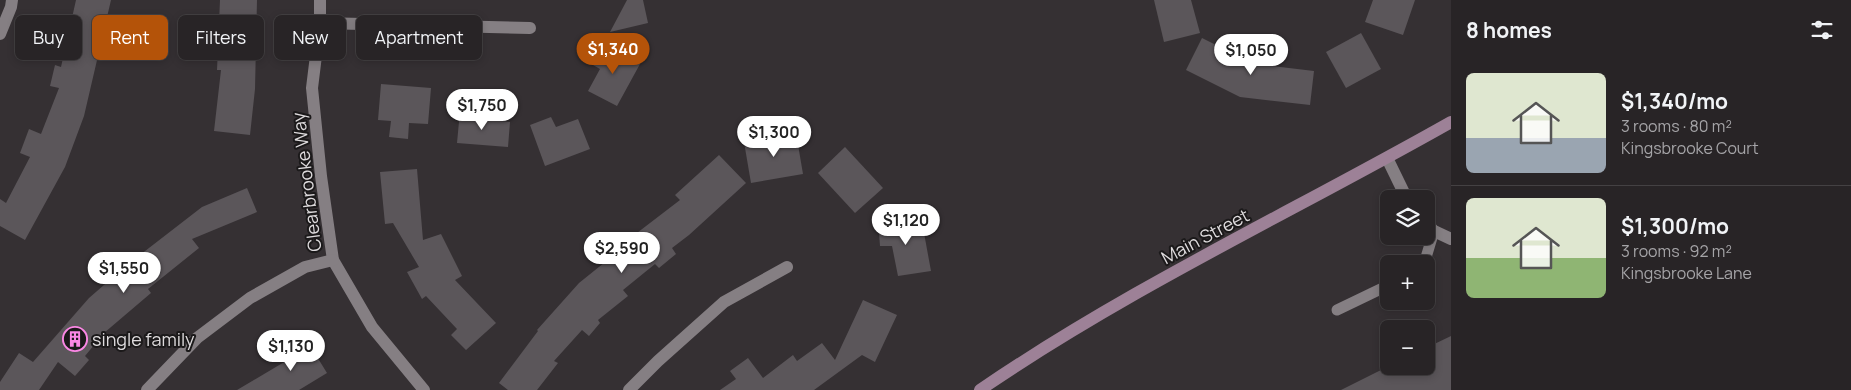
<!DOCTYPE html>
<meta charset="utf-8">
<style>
:root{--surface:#282426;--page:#302c2e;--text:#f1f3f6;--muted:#a5a4a7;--line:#444143;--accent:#b45309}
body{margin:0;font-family:Manrope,sans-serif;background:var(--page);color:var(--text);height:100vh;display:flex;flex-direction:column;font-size:19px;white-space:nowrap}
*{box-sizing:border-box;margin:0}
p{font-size:16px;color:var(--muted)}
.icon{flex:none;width:28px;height:28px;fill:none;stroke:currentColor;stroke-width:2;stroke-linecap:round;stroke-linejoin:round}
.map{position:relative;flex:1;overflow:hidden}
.drawer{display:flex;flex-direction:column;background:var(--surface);width:400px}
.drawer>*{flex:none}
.hud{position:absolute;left:15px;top:15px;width:475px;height:45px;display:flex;gap:10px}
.controls{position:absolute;left:1380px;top:190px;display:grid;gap:10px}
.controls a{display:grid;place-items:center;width:55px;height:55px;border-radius:8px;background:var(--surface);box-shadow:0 2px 8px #0003,0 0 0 1px var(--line);font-size:25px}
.price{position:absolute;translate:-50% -42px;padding:0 11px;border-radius:18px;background:#fff;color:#222;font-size:16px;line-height:32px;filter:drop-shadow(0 1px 2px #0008)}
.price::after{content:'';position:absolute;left:50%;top:30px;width:15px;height:11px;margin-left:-8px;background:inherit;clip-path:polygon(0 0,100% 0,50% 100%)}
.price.selected{background:var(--accent);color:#fff}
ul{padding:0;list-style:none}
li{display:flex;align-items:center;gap:15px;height:125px;padding:0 15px}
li+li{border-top:1px solid var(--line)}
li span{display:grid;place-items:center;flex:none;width:140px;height:100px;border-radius:8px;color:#555}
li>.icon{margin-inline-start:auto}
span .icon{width:60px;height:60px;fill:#fffc;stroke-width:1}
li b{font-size:21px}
h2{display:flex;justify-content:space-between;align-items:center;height:60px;padding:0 15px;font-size:21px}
.tag{padding:0 18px;border-radius:8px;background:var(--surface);box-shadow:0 2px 8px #0003,0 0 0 1px var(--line);font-size:18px;line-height:45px}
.tag.selected{background:var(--accent);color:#fff}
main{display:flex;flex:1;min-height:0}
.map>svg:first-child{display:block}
.building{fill:#5b565a}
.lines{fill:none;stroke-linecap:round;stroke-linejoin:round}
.lane{stroke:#857f83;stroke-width:11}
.street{stroke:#857f83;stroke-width:12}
.secondary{stroke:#9d8197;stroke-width:12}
.labels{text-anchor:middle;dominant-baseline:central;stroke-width:4;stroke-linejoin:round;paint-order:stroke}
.street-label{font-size:18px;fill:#dedbdd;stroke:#1b191a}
.poi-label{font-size:18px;fill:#dedbdd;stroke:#1b191a;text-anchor:start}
</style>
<main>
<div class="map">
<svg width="1451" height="390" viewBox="0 0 1451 390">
<rect width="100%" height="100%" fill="#353033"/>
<g class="building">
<path d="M76,0H111L84,116L65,167L25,240L0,226V199L6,203L30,157L20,153L29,129L41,134L59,88L50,86L55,65L61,67Z"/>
<path d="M220,0H257L255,89L250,135L214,131L221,70H217Z"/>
<path d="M627,0H643L648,23L610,32Z"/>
<path d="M1154,0H1191L1200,33L1164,42Z"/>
<path d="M1373,0H1415L1403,35L1365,22Z"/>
<path d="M1361,33L1381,69L1346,88L1326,52Z"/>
<path d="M1202,38L1254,64L1314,71L1310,105L1240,97L1186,70Z"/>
<path d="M604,45L640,64L617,106L588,91L600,69L593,65Z"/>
<path d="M381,84L431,88L428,124L409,123L408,139L389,137L391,121L378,120Z"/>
<path d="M460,111L479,113V119L510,122L508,147L457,143Z"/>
<path d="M551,117L556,127L578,119L590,149L545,166L530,125Z"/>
<path d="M796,133L803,174L751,183L744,142Z"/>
<path d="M845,147L883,188L855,213L818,173Z"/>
<path d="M719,155L746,183L689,235L672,248L676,254L659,268L655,264L623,290L628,296L598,320L600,323L589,336L582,330L554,361L558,363L537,390H508L499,383L538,331L537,330L579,283L635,238L633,236L680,200L675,195Z"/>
<path d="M417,169L423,240L441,234L462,276L455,280L496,323L466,350L451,335L457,329L426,296L422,299L407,272L419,267L393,223L385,224L380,172Z"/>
<path d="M247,188L257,212L192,239L199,248L148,289L151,293L104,333L85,356L89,360L75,376L58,362L39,390H0V382L19,353L33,362L89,298L127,265L202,207Z"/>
<path d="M878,220L922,222L931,271L898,276L892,246H880Z"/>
<path d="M863,300L897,315L875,362L862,355L814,390H720L736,379L730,371L748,358L763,378L793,355L797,361L822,343L835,360Z"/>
<path d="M1451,336V390H1341L1389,366H1426V348Z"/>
<path d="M306,339L327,373L299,390H237L291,358L287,351Z"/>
</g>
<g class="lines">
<g class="lane">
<path d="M1424,264L1434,231"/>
<path d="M1337,310L1389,285"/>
</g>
<g class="street">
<path d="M320,0V23L312,88L321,176L333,260L372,327L424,390"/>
<path d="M320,23L530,28"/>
<path d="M0,34L11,7L12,0"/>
<path d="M1387,158L1407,199"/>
<path d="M1426,223L1434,231L1451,239"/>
<path d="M147,390L197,338L250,298L305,267L333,260"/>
<path d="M629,390L658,361L724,302L787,267"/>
</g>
<path class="secondary" d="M980,390C1129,288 1294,211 1451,122"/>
</g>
<defs>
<symbol id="building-ring" viewBox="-11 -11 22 22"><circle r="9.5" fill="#1b191a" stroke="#fb87e5" stroke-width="1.5"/><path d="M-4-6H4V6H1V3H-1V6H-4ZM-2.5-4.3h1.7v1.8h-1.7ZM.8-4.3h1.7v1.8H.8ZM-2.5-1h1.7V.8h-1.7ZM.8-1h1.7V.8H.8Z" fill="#fb87e5"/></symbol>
</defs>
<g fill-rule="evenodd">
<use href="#building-ring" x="61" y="325" width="28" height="28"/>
</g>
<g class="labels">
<g class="street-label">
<text transform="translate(306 182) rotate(-97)">Clearbrooke Way</text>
<text transform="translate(1205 236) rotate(-28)">Main Street</text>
</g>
<g class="poi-label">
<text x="92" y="339">single family</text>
</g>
</g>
</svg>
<div class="controls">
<a><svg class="icon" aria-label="layers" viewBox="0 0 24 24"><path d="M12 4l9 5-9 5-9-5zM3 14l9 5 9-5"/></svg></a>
<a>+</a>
<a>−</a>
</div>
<b class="price selected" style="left:613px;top:75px">$1,340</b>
<b class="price" style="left:1251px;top:76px">$1,050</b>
<b class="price" style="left:482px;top:131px">$1,750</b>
<b class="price" style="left:774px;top:158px">$1,300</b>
<b class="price" style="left:906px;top:246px">$1,120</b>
<b class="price" style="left:622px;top:274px">$2,590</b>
<b class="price" style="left:124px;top:294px">$1,550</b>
<b class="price" style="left:291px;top:372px">$1,130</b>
<div class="hud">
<a class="tag">Buy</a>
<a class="tag selected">Rent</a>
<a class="tag">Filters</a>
<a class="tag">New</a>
<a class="tag">Apartment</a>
</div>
</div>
<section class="drawer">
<h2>8 homes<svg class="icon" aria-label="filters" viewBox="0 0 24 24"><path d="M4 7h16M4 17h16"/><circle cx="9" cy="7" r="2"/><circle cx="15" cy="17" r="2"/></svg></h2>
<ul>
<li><span style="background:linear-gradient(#dfe7d0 65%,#9aa5b1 0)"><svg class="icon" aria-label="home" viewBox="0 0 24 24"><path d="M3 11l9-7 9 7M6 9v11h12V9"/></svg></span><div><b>$1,340/mo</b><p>3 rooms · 80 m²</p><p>Kingsbrooke Court</p></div></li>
<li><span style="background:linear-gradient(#dfe7d0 60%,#8fb573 0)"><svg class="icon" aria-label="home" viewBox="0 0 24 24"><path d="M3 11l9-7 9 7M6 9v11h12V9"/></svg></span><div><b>$1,300/mo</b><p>3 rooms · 92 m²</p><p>Kingsbrooke Lane</p></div></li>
</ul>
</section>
</main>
